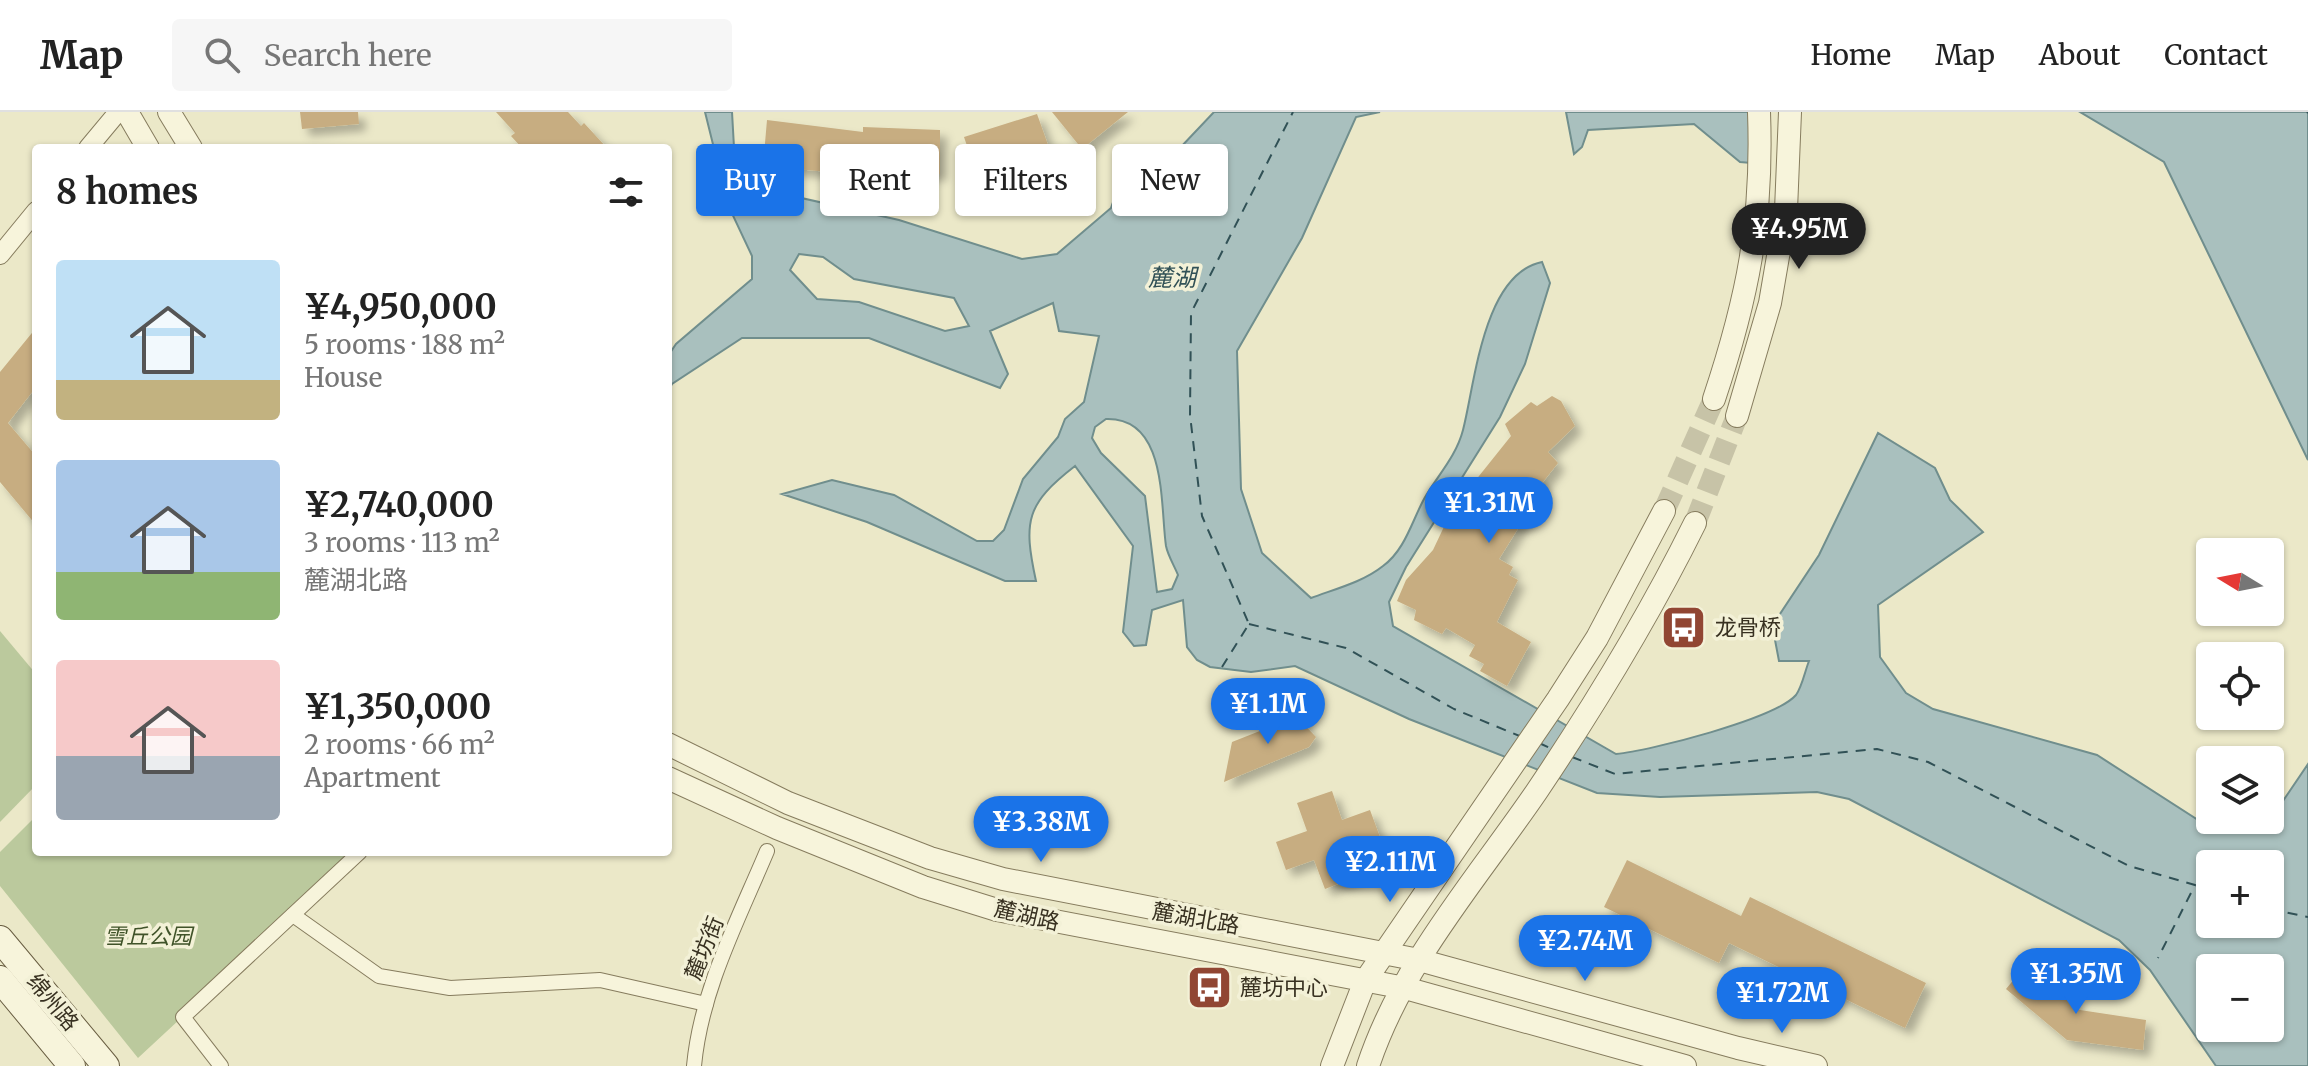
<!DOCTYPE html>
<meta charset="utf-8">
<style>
:root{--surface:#fff;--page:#f6f6f6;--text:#222;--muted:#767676;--line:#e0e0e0;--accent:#1a73e8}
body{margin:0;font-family:Merriweather,"Noto Sans SC",serif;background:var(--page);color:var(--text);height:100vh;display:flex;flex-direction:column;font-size:30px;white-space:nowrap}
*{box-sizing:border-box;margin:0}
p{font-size:26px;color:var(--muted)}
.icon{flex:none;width:44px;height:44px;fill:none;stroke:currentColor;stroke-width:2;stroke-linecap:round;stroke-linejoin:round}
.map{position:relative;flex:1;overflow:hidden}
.details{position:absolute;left:32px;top:32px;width:640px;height:712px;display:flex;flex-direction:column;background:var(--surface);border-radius:8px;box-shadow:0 2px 6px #0004}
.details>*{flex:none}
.top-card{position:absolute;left:696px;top:32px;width:760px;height:72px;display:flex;gap:16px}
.needle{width:52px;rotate:280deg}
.buttons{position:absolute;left:2196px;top:426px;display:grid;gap:16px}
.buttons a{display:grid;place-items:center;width:88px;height:88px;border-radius:8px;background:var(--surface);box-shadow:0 2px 6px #0004;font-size:40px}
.price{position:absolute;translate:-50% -68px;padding:0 18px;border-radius:28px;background:var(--accent);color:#fff;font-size:26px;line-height:52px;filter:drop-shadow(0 2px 4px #0008)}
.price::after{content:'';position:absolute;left:50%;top:48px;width:24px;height:18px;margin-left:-12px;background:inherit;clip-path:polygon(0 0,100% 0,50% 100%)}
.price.selected{background:#222;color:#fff}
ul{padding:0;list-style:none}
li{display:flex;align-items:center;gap:24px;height:200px;padding:0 24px}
li span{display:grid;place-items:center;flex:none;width:224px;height:160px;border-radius:8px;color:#555}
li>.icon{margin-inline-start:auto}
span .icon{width:96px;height:96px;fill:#fffc;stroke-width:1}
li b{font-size:34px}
h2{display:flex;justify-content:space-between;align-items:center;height:96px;padding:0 24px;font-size:34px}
.pill{padding:0 28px;border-radius:8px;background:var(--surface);box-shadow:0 2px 6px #0004;font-size:28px;line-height:72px}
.pill.selected{background:var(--accent);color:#fff}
header{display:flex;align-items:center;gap:48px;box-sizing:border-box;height:112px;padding:0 40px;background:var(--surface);border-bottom:2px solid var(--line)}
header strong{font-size:38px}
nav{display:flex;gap:44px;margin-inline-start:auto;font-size:28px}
.search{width:560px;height:72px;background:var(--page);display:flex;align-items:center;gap:20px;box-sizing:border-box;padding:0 28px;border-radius:8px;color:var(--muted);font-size:30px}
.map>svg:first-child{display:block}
.green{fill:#bbc99d}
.water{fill:#a9c0be;stroke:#708e8d;stroke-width:2;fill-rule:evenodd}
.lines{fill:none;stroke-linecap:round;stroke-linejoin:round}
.ferry{stroke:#315156;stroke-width:2;stroke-dasharray:10 8;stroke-linecap:butt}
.building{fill:#c7ad81;filter:url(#shadow)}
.tertiary-tunnel{stroke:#c7c3a7;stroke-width:22;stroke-dasharray:22 11;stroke-linecap:butt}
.pedestrian-casing{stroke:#867c5e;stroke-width:16}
.minor-casing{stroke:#867c5e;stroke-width:20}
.tertiary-casing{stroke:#867c5e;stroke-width:24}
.secondary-casing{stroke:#685d41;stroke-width:28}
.pedestrian{stroke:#f7f4db;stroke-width:14}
.minor{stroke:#f7f4db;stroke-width:18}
.tertiary{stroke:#f7f4db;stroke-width:22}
.secondary{stroke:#f7f4db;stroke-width:26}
.labels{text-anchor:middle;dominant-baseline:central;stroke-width:7;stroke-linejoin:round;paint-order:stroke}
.poi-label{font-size:22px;fill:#383121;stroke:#f3f1d7;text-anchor:start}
.street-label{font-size:22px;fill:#383121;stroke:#f3f1d7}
.park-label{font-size:22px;font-style:italic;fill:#405329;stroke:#f3f1d7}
.water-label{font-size:24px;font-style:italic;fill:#315156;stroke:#f3f1d7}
</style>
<header>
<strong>Map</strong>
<div class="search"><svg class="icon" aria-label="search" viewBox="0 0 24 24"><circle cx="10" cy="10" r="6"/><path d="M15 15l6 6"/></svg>Search here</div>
<nav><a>Home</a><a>Map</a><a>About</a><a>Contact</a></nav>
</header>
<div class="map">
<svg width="2308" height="954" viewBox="0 0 2308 954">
<defs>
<filter id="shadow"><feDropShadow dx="7" dy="7" stdDeviation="4" flood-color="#0004"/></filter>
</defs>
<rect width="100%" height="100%" fill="#ebe8c8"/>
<g class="green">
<path d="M0,519L36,562V673L0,710Z"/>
<path d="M36,704V740H360L138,946L0,774V740Z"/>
</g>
<g class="water">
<path d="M705,0H732L735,53L757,76L899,108L1022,147L1057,142L1111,96L1122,64L1147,42L1179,37L1214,0H1380L1356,5L1302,126L1237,239L1241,377L1262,441L1311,486C1335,477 1363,470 1383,454C1405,438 1412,409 1424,387C1437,364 1456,345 1463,318C1475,272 1483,162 1542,150L1550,171L1525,252L1500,305L1406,455L1389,490L1393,514L1616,642C1649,639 1775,607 1796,583C1802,575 1805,559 1809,549H1779L1775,528L1780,502L1819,443L1878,321L1935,356L1950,388L1983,420L1878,493L1880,545L1906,581L1933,597L2097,643L2209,715L2244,716L2261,708H2270L2308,652V954H2216L2150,858L2119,828L1849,687L1817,680L1660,685L1597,681L1409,607L1295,554L1251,560L1210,555L1197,548L1187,535L1183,488L1152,498L1146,533L1134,534L1123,520L1133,434L1075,354C1026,392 1023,409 1036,469H1005L867,410L782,382L832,368L894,383L977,429H993L1004,418L1023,367L1058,325L1065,307L1084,290L1099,224L1059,219L1053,191L990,219L1008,262L1000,276L869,226H742L672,272L668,279V244L676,232L752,167V144L728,93ZM799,142L823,145L854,167L954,186L969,214L945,219L859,190L817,187L790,158ZM1106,307C1168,305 1160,394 1166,434C1168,444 1174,453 1178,463L1172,477L1157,480L1145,384L1101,341L1092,326L1095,315ZM2210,752H2270V812H2210ZM2210,856H2270V916H2210Z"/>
<path d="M1566,0H1751V51L1740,50L1694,12L1588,18L1582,35L1574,42Z"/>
<path d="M2080,0H2308V348L2164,50Z"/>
</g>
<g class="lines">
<g class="ferry">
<path d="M2307,0L2308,1"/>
<path d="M1249,512L1346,536L1454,597L1522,625"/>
<path d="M1222,555L1249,512L1202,404L1190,303L1191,201L1293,0"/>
<path d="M1539,631L1552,637"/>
<path d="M1572,645L1615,662L1877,637L1928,650L2129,754L2195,773L2158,846"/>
<path d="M2196,774L2210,778"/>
<path d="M2270,797L2308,805"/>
</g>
</g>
<g class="building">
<path d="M300,0H358L359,12L302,17Z"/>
<path d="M496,0H568L581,14L584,11L607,36H522L511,24L515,21Z"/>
<path d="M1052,0H1128L1082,37Z"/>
<path d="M1037,2L1052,44L979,69L964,25Z"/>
<path d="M767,8L863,20V15L940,18V62L840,61L763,54Z"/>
<path d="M36,216V275L8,311L36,344V413L0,370V260Z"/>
<path d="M1552,284L1561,289L1575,314L1548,340L1558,351L1535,380L1539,383L1499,447L1513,455L1509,463L1518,468L1497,510L1531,530L1507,574L1480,559L1484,552L1469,544L1475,533L1446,516L1442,522L1414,508L1416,498L1397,489L1406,468L1433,438L1450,402L1462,406L1471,390L1488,376L1475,369L1511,324L1505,312L1531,290L1537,294Z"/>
<path d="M1293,601L1316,625L1309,635L1224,670L1232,630L1275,613Z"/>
<path d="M1332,679L1342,708L1370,698L1380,725L1355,734L1364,762L1325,777L1314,748L1286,758L1276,730L1307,719L1297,691Z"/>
<path d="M1627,748L1741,804L1750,785L1926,871L1905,916L1729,831L1719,851L1604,795Z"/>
<path d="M2025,854L2080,898L2146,908L2143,938L2067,928L2006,877Z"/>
</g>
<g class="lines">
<g class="tertiary-tunnel">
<path d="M1664,399L1714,287"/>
<path d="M1695,411L1737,304"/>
</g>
<defs>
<g id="pedestrian">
<path d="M293,803L379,864L450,876L600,868L706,892"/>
<path d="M221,954L183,905L360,740"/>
<path d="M694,954C701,878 738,808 767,739"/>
</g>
<g id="minor">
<path d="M88,36L118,0"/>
<path d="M0,143L36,99"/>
</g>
<g id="tertiary">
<path d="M127,0L148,36"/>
<path d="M169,0L191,36"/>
<path d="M1714,287C1748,185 1763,109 1759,0"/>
<path d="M1737,304L1770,191L1786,98L1790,0"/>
<path d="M668,632L788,691L930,746L1003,767L1419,848L1738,936L1816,954"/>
<path d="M668,666L777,716L923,775L997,798L1405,876L1685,954"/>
<path d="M1332,954L1365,869L1558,587L1597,526L1664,399"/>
<path d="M1368,954C1402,851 1477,767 1537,679C1596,591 1648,506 1695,411"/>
</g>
<g id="secondary">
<path d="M0,827L106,954"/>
<path d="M0,867L72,954"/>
</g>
</defs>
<use href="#pedestrian" class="pedestrian-casing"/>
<use href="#minor" class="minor-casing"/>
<use href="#tertiary" class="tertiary-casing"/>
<use href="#secondary" class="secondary-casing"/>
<use href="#pedestrian" class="pedestrian"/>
<use href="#minor" class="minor"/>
<use href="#tertiary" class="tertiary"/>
<use href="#secondary" class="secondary"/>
</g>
<defs>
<symbol id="bus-square" viewBox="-11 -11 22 22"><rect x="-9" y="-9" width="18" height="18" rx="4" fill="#914633" stroke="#f3f1d7"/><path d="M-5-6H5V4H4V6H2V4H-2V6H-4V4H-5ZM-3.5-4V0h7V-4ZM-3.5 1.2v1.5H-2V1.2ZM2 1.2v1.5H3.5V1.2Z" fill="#fff"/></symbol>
</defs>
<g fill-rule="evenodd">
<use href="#bus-square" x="1658" y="490" width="51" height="51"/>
<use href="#bus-square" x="1184" y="850" width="51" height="51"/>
</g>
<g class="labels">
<g class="poi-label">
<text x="1715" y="515">龙骨桥</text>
<text x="1240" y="875">麓坊中心</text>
</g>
<g class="street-label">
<text transform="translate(1027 803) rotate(13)">麓湖路</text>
<text transform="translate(1196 806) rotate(10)">麓湖北路</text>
<text transform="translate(704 836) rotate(-68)">麓坊街</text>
<text transform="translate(53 890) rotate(50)">绵州路</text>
</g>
<g class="park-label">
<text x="148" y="824">雪丘公园</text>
</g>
<g class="water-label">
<text x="1172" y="165">麓湖</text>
</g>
</g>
</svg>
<div class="buttons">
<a><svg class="needle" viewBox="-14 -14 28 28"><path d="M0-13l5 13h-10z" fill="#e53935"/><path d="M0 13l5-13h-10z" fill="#767676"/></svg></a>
<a><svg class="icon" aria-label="locate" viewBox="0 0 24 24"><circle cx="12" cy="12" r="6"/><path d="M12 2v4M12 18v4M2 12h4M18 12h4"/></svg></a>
<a><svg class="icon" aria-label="layers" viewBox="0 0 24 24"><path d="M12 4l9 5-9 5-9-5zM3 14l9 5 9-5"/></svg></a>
<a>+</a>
<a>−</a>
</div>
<b class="price selected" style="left:1799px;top:159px">¥4.95M</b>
<b class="price" style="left:1489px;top:433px">¥1.31M</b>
<b class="price" style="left:1268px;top:634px">¥1.1M</b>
<b class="price" style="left:1041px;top:752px">¥3.38M</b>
<b class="price" style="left:1390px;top:792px">¥2.11M</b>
<b class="price" style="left:1585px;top:871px">¥2.74M</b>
<b class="price" style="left:2076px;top:904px">¥1.35M</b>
<b class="price" style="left:1782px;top:923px">¥1.72M</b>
<div class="top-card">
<a class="pill selected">Buy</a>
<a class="pill">Rent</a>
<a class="pill">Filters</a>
<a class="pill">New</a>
</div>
<section class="details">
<h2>8 homes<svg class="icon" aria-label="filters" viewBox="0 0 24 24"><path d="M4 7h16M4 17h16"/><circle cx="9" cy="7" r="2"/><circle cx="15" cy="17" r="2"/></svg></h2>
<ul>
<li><span style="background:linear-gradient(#bfe0f5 75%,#c2b280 0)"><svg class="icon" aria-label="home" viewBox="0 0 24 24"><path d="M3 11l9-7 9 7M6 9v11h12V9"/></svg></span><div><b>¥4,950,000</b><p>5 rooms · 188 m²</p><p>House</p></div></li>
<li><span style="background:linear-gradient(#a9c7e8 70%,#8fb573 0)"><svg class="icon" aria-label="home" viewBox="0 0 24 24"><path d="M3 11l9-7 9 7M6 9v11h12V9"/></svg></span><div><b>¥2,740,000</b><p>3 rooms · 113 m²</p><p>麓湖北路</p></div></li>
<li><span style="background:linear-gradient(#f6c9c9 60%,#9aa5b1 0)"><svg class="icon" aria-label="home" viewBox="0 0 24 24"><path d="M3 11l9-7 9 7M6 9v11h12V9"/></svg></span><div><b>¥1,350,000</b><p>2 rooms · 66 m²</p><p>Apartment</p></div></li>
</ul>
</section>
</div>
